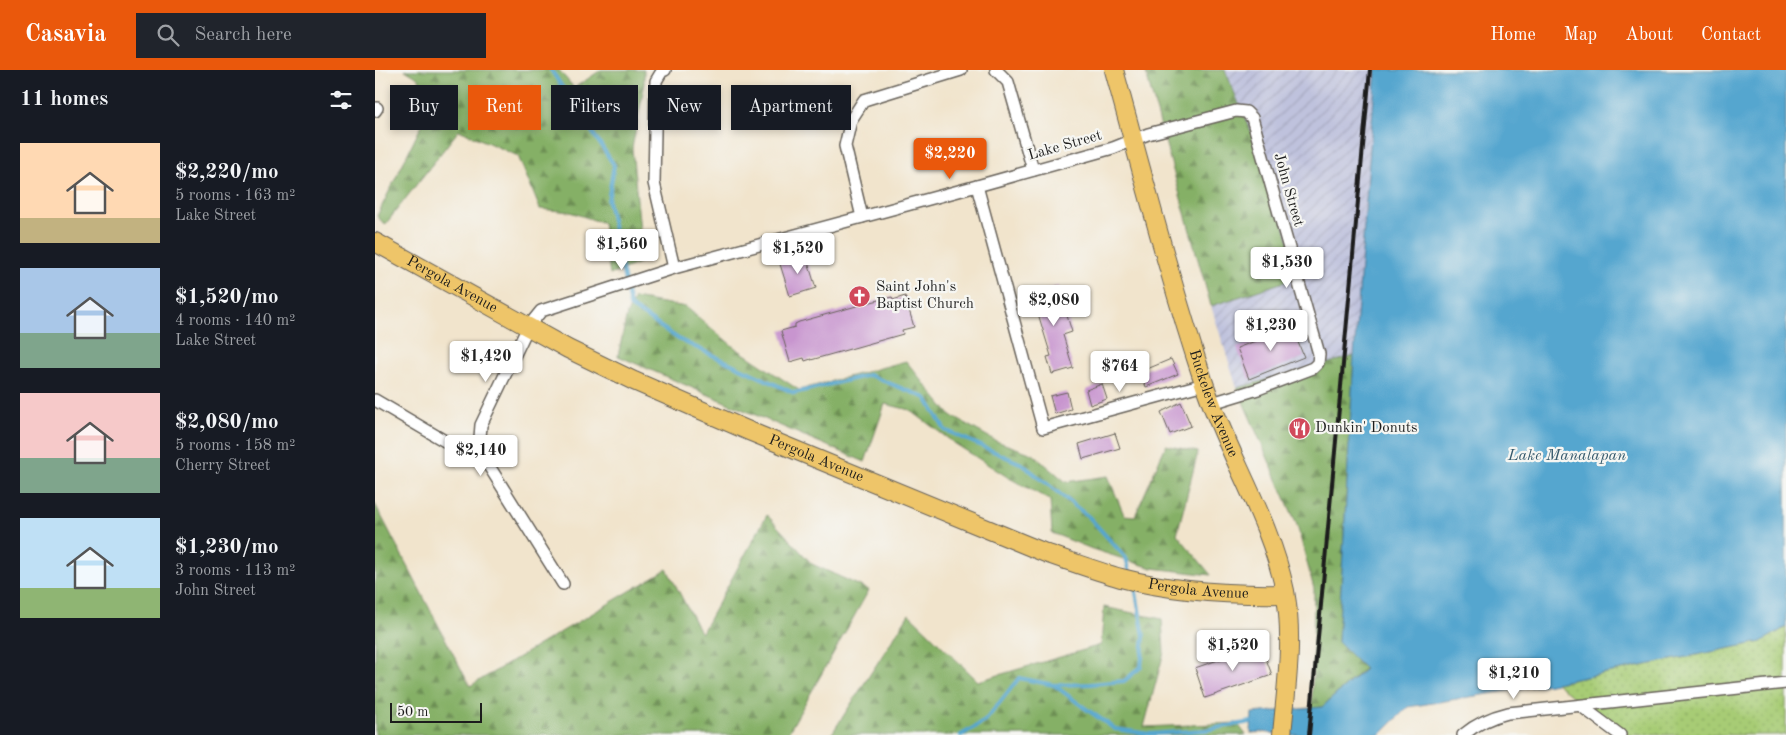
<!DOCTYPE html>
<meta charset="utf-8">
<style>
:root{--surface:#171b24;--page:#20242c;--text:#f1f3f6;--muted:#9ea1a6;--accent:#ea580c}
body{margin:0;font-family:"Old Standard TT",serif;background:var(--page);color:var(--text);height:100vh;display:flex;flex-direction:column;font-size:19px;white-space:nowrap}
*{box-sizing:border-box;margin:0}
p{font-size:16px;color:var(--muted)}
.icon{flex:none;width:28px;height:28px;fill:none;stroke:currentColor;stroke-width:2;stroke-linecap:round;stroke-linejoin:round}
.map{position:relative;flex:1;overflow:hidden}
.side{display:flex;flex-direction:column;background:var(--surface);width:375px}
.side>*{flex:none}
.hud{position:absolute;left:15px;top:15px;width:475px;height:45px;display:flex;gap:10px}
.scale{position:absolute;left:15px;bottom:12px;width:92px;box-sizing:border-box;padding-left:5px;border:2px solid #1c1c1c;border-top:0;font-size:14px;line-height:18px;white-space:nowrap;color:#1c1c1c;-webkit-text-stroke:4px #f6f6f2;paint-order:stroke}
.price{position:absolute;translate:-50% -42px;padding:0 11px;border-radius:5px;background:#fff;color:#222;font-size:16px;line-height:32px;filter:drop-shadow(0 1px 2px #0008)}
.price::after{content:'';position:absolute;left:50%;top:30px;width:15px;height:11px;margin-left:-8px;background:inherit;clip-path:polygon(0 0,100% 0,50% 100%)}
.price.active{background:var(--accent);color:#fff}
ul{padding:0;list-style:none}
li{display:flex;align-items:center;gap:15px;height:125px;padding:0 20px}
li span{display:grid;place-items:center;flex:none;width:140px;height:100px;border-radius:0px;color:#555}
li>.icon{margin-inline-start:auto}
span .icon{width:60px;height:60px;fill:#fffc;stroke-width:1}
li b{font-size:21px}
h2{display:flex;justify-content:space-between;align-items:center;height:60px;padding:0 20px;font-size:21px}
.chip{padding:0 18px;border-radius:0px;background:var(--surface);box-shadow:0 2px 8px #0003;font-size:18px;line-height:45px}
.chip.active{background:var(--accent);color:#fff}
header{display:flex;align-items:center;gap:30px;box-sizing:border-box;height:70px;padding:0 25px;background:var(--accent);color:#fff}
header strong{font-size:24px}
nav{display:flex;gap:28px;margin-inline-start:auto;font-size:18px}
.search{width:350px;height:45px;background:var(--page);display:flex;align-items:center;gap:12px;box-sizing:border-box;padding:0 18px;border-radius:0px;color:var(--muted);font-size:19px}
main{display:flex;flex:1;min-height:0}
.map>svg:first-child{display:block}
.industrial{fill:url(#industrial-furrows)}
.forest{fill:url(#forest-firs);stroke:#506641}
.park{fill:url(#park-dots);stroke:#627448}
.water{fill:#55a6cf;stroke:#386176}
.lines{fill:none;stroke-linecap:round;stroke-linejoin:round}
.stream{stroke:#55a6cf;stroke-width:4}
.building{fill:#c895cf}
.minor-casing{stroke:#67625a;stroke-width:14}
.primary-casing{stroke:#67625a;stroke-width:20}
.minor{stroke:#fff;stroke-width:11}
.primary{stroke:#eec569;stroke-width:18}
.rail{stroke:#1c1c1c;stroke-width:4}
.labels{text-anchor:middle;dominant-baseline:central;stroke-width:4.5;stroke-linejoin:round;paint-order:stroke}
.street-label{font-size:15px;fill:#1c1c1c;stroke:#f6f6f2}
.poi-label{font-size:15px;fill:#1c1c1c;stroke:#f6f6f2;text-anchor:start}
.water-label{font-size:16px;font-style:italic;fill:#365a6d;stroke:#f6f6f2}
</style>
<header>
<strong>Casavia</strong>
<div class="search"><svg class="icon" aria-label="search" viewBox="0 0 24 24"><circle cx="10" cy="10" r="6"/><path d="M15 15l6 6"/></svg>Search here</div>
<nav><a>Home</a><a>Map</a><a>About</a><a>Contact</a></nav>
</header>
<main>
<section class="side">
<h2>11 homes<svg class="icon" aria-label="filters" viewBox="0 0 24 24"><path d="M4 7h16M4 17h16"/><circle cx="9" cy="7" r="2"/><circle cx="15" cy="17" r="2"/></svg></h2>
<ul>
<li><span style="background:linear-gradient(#ffd9b3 75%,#c2b280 0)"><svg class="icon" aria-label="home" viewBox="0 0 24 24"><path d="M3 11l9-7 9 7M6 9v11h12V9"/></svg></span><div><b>$2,220/mo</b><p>5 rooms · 163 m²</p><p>Lake Street</p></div></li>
<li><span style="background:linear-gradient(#a9c7e8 65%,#7fa58c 0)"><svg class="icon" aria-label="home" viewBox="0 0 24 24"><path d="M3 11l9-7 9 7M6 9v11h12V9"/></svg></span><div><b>$1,520/mo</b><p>4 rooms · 140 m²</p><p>Lake Street</p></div></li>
<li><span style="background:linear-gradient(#f6c9c9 65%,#7fa58c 0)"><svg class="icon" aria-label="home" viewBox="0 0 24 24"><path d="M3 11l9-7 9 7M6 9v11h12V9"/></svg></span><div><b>$2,080/mo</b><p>5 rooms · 158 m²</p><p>Cherry Street</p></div></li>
<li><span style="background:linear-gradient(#bfe0f5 70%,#8fb573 0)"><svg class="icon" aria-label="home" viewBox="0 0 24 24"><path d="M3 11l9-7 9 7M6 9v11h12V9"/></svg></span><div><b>$1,230/mo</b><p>3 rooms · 113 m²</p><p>John Street</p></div></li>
</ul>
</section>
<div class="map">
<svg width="1411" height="665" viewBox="0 0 1411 665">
<defs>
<pattern id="industrial-furrows" width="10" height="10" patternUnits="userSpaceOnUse" patternTransform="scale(1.25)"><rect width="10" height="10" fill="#bfc2dd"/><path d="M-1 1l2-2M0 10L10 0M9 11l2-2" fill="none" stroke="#a4a6bd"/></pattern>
<pattern id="forest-firs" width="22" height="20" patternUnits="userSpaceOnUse" patternTransform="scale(1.25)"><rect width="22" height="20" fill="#85b066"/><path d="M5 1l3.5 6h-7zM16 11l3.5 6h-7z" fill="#6c8e53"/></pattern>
<pattern id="park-dots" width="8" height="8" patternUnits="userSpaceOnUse" patternTransform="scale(1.25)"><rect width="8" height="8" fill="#a7cc75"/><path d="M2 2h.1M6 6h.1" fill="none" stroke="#8faf65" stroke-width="1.8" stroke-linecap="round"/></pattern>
</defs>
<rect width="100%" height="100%" fill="#f6f6f2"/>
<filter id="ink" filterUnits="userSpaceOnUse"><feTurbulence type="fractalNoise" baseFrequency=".02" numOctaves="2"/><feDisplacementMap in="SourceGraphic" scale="10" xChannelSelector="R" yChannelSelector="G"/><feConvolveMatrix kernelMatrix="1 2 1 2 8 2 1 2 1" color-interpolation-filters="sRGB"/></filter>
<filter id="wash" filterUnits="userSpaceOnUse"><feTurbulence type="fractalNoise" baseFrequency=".0096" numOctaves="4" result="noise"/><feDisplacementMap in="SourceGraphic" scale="20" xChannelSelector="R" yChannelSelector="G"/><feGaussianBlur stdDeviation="1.12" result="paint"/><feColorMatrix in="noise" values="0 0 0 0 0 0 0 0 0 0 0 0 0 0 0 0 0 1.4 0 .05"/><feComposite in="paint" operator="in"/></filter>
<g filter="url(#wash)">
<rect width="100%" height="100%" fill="#f1e4cc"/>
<path class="industrial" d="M850,0H1001L979,286L862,318L836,236L924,207L896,111Z"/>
<g class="forest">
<path d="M30,0H184L199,18L226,0H269V18L257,78L268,191L235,205L228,153L195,142L165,139L143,86L84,60L10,155L2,146L61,26L40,6Z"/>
<path d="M770,0H850L896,111L924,207L836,236Z"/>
<path d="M259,228L311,237L359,277L424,320L531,291L575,345L621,371L658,384L691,412L733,406L749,445L760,446L791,375L823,382L802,464L836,505L777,498L717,479L677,463L675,430L634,408L579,373L535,340L510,334L490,392L243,286L252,244Z"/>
<path d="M979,286L963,572L990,598L947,637L937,638L939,519L922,455L862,318Z"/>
<path d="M0,434L95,616L292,499L326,564L392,445L437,494L494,520L412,665H0Z"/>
<path d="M729,537L787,549L789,582L769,657L862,653L871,665H456L534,544L603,611L726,575Z"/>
</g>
<path class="park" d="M1411,557V665H1245L1181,613L1386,572Z"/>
<path class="water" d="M1001,0H1411V557L1386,572L1181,613L1033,637L1005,665H915L886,662L876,663L877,643L947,637L990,599L963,572L979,286Z"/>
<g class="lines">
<g class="stream">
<path d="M176,0L239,95L233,131L255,236L305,270L419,323L494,305L551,328L570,360L647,394L714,447L751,488L756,506"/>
<path d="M679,615L715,614L749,611L766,597L769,566L760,517"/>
<path d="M586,665L610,651L644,608L679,615L707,636L740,659L775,664L830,660L876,652"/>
</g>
</g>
<g id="blocks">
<g class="building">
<path d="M430,183L441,218L415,226L404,191Z"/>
<path d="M683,216L697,262L688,265L698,298L677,304L672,287L676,286L657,224Z"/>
<path d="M530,226L539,257L527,260L528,264L436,290V289L430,291L429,288L415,292L406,261L420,257V254L424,252L496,232L517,227L518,230Z"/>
<path d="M916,255L929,287L874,309L862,278L896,265V263Z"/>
<path d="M796,289L803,304L771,317L765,302Z"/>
<path d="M727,314L732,329L715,335L711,320Z"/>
<path d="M692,322L696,339L680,344L675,326Z"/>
<path d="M806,332L816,356L795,364L786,342Z"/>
<path d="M740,363L745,378L708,389L704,374Z"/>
<path d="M886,575L897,605L830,628L820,598Z"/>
</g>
</g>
</g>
<g filter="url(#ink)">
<use href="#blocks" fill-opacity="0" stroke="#67625a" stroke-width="1"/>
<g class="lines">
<defs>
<g id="minor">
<path d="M290,0L287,1L281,11L279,113L299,198"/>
<path d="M621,0L633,12L658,100"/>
<path d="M0,41L2,38"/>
<path d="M602,116L668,358L829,314"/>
<path d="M487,147L470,76L476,50L489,30L586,0"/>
<path d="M0,330L80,377L104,380L188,514"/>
<path d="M104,380L106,355L153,257L166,241L299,198L602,116L738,78L773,64L861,41L871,42L877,48L944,284L943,293L938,298L883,319L837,333"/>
<path d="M1206,636L1245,665"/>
<path d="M1088,665C1101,654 1116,647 1133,643L1411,613"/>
</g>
<g id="primary">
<path id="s1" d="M739,0C768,105 795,211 829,313C852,384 895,448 910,521C919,569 911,618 907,665"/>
<path id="s2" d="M0,172L193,279L259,311L374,361L673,484C697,492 721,501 746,508C800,522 855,525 910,524"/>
</g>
</defs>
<use href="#minor" class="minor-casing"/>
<use href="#primary" class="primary-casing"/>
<use href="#minor" class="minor"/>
<use href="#primary" class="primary"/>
<path class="rail" d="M934,665L995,0"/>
</g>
</g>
<defs>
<symbol id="church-disc" viewBox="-11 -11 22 22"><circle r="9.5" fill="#d1495b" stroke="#f6f6f2"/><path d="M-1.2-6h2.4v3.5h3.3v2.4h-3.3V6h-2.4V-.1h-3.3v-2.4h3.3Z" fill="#fff"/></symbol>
<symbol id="restaurant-disc" viewBox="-11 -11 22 22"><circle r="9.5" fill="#d1495b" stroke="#f6f6f2"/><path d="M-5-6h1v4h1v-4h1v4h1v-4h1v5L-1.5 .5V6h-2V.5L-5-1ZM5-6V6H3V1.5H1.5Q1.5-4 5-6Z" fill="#fff"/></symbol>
</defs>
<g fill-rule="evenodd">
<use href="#church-disc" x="472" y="214" width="25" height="25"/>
<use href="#restaurant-disc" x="912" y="346" width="25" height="25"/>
</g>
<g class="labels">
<g class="street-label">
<text transform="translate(690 76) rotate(-16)">Lake Street</text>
<text transform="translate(913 120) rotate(74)">John Street</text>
<text stroke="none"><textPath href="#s2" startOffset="88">Pergola Avenue</textPath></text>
<text stroke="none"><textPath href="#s1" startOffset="348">Buckelew Avenue</textPath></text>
<text stroke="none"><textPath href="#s2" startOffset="492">Pergola Avenue</textPath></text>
<text stroke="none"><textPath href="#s2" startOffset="898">Pergola Avenue</textPath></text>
</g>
<g class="poi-label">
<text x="501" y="217">Saint John's<tspan x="501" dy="17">Baptist Church</tspan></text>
<text x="940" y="358">Dunkin' Donuts</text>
</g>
<g class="water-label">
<text x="1192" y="386">Lake Manalapan</text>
</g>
</g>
</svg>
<div class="scale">50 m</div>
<b class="price active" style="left:575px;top:110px">$2,220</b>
<b class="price" style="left:247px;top:201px">$1,560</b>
<b class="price" style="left:423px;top:205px">$1,520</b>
<b class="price" style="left:912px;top:219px">$1,530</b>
<b class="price" style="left:679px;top:257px">$2,080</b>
<b class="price" style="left:896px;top:282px">$1,230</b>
<b class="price" style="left:111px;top:313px">$1,420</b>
<b class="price" style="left:745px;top:323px">$764</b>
<b class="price" style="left:106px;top:407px">$2,140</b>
<b class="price" style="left:858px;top:602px">$1,520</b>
<b class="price" style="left:1139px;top:630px">$1,210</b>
<div class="hud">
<a class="chip">Buy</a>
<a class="chip active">Rent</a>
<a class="chip">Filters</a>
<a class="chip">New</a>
<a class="chip">Apartment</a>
</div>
</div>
</main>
